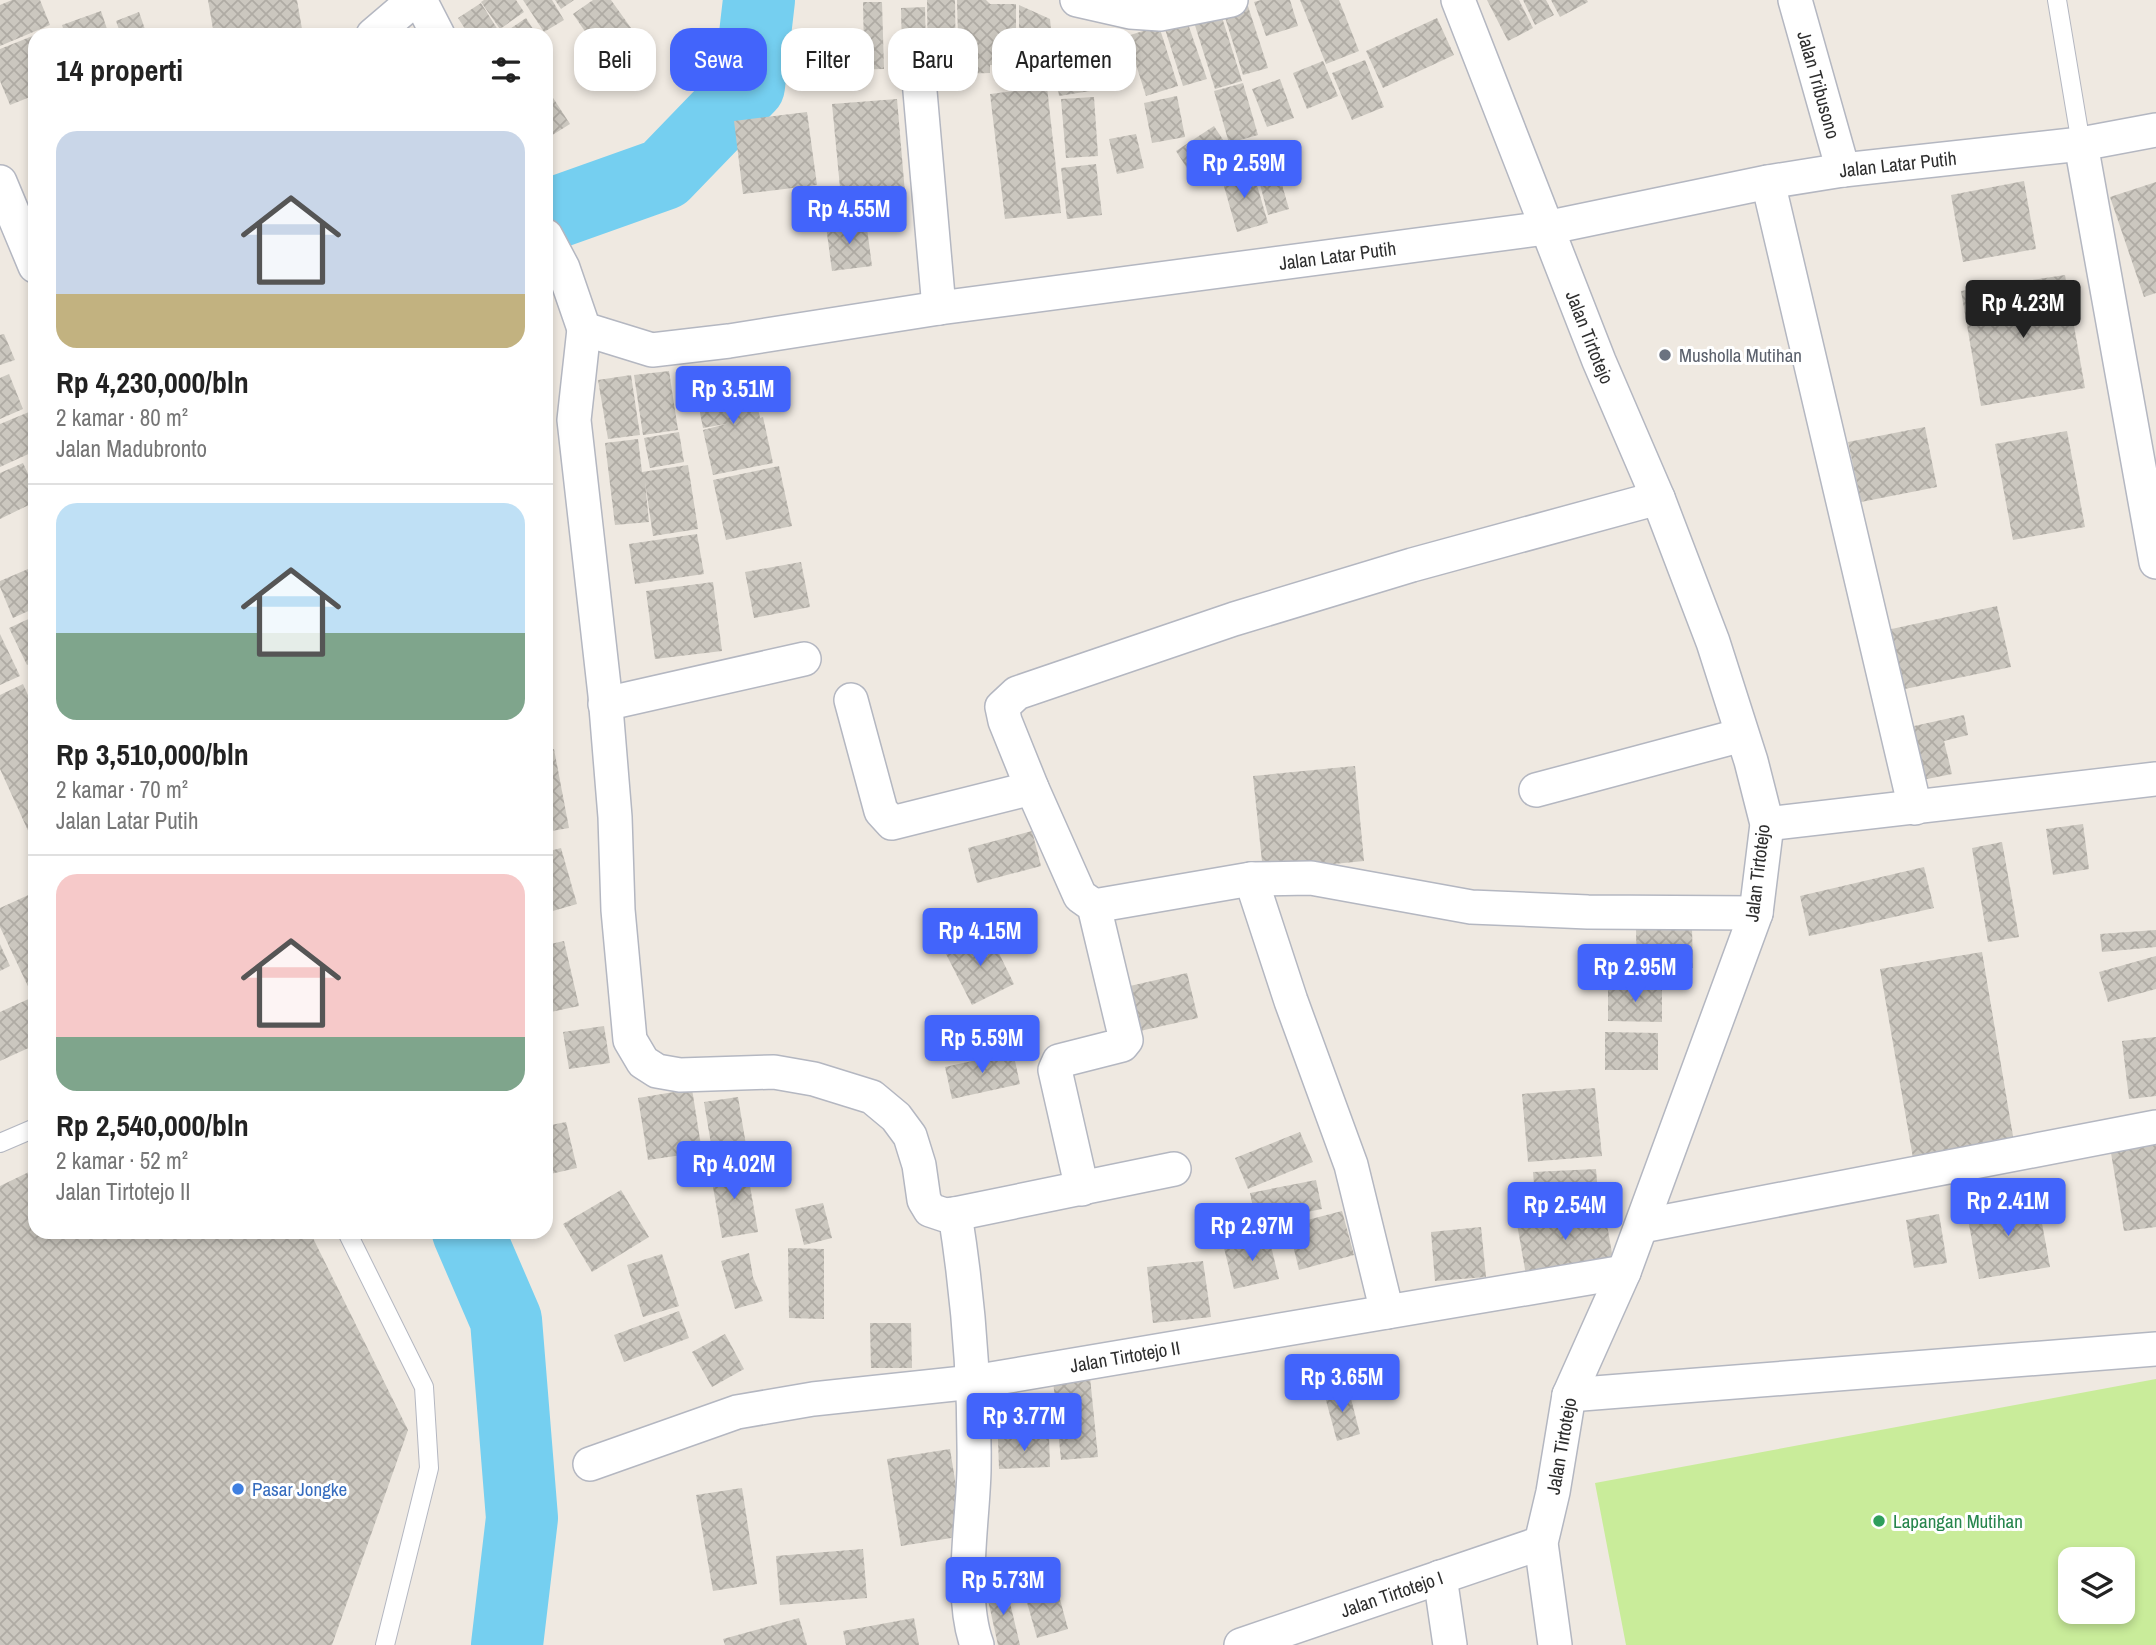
<!DOCTYPE html>
<html lang="id">
<meta charset="utf-8">
<style>
:root{--surface:#fff;--page:#f6f6f6;--text:#222;--muted:#767676;--line:#e0e0e0;--accent:#4264fb}
body{margin:0;font-family:"Archivo Narrow",sans-serif;background:var(--page);color:var(--text);height:100vh;display:flex;flex-direction:column;font-size:26px;white-space:nowrap}
*{box-sizing:border-box;margin:0}
p{font-size:23px;color:var(--muted)}
.icon{flex:none;width:38px;height:38px;fill:none;stroke:currentColor;stroke-width:2;stroke-linecap:round;stroke-linejoin:round}
.map{position:relative;flex:1;overflow:hidden}
.details{position:absolute;left:28px;top:28px;width:525px;height:1211px;display:flex;flex-direction:column;background:var(--surface);border-radius:21px;box-shadow:0 4px 10px #0003}
.details>*{flex:none}
.banner{position:absolute;left:574px;top:28px;width:665px;height:63px;display:flex;gap:14px}
.controls{position:absolute;left:2058px;top:1547px;display:grid;gap:14px}
.controls a{display:grid;place-items:center;width:77px;height:77px;border-radius:14px;background:var(--surface);box-shadow:0 4px 10px #0003;font-size:35px}
.price{position:absolute;translate:-50% -60px;padding:0 16px;border-radius:7px;background:var(--accent);color:#fff;font-size:23px;line-height:46px;filter:drop-shadow(0 2px 4px #0008)}
.price::after{content:'';position:absolute;left:50%;top:42px;width:21px;height:16px;margin-left:-10px;background:inherit;clip-path:polygon(0 0,100% 0,50% 100%)}
.price.on{background:#222;color:#fff}
ul{padding:0;list-style:none}
li{display:grid;align-content:center;gap:14px;height:371px;padding:0 28px}
li+li{border-top:2px solid var(--line)}
li span{display:grid;place-items:center;height:217px;border-radius:21px;color:#555}
li>.icon{margin-inline-start:auto}
span .icon{width:126px;height:126px;fill:#fffc;stroke-width:1}
li b{font-size:30px}
h2{display:flex;justify-content:space-between;align-items:center;height:84px;padding:0 28px;font-size:30px}
.tag{padding:0 24px;border-radius:21px;background:var(--surface);box-shadow:0 4px 10px #0003;font-size:24px;line-height:63px}
.tag.on{background:var(--accent);color:#fff}
.map>svg:first-child{display:block}
.pitch{fill:#c9ec9a;fill-rule:evenodd}
.lines{fill:none;stroke-linecap:round;stroke-linejoin:round}
.river{stroke:#75cff0;stroke-width:72}
.building{fill:url(#building-cross-hatch)}
.service-casing{stroke:#b4b7c1;stroke-width:20}
.minor-casing{stroke:#b4b7c1;stroke-width:36}
.service{stroke:#fff;stroke-width:18}
.minor{stroke:#fff;stroke-width:33}
.worship-dot{fill:#6b7280;stroke:#fff;stroke-width:2.5}
.shop-dot{fill:#3f7fe0;stroke:#fff;stroke-width:2.5}
.leisure-dot{fill:#2e9e5b;stroke:#fff;stroke-width:2.5}
.labels{text-anchor:middle;dominant-baseline:central;stroke-width:6;stroke-linejoin:round;paint-order:stroke}
.street-label{font-size:19px;fill:#2e2e2e;stroke:#fff}
.worship-label{font-size:19px;fill:#5b616d;stroke:#fff;text-anchor:start}
.shop-label{font-size:19px;fill:#366cbe;stroke:#fff;text-anchor:start}
.leisure-label{font-size:19px;fill:#27864d;stroke:#fff;text-anchor:start}
</style>
<div class="map">
<svg width="2156" height="1645" viewBox="0 0 2156 1645">
<defs>
<pattern id="building-cross-hatch" width="8" height="8" patternUnits="userSpaceOnUse" patternTransform="scale(1.75)"><rect width="8" height="8" fill="#cbc7bf"/><path d="M0 0l8 8M0 8l8-8" fill="none" stroke="#afaba4"/></pattern>
</defs>
<rect width="100%" height="100%" fill="#efe9e1"/>
<path class="pitch" d="M2156,1379V1645H1626L1595,1483ZM2070,1559H2123V1612H2070Z"/>
<g class="lines">
<g class="river">
<path d="M546,216L664,174L749,86L759,0"/>
<path d="M468,1232L506,1320L522,1518L507,1645"/>
</g>
</g>
<g class="building">
<path d="M12,0H40L50,25L0,46V5Z"/>
<path d="M208,0H297L303,35H214Z"/>
<path d="M484,0H516L524,12L500,29L481,2Z"/>
<path d="M523,0H552L564,20L544,32Z"/>
<path d="M555,0H574L561,9Z"/>
<path d="M593,0H611L631,28L598,50L573,14Z"/>
<path d="M927,0H955L956,74L928,75Z"/>
<path d="M957,0H986L990,4H1016V65H990V73L959,74Z"/>
<path d="M1261,0H1290L1298,26L1266,36L1254,2Z"/>
<path d="M1300,0H1339L1359,51L1326,64Z"/>
<path d="M1487,0H1519L1533,28L1508,41Z"/>
<path d="M1523,0H1546L1554,15L1535,25Z"/>
<path d="M1551,0H1587L1588,2L1560,17Z"/>
<path d="M863,2H882L884,69L839,70V53L864,52Z"/>
<path d="M481,3L498,30L491,35H469L458,18Z"/>
<path d="M1247,3L1268,68L1243,75L1223,11Z"/>
<path d="M1019,5L1050,19L1054,60L1019,62Z"/>
<path d="M925,7L926,51H902L901,8Z"/>
<path d="M101,11L109,35H65L62,25Z"/>
<path d="M1220,11L1242,81L1215,89L1193,19Z"/>
<path d="M139,12L147,35H121L116,21Z"/>
<path d="M526,18L537,35H501Z"/>
<path d="M1186,18L1207,79L1183,86L1164,26Z"/>
<path d="M1437,18L1454,55L1383,88L1366,51Z"/>
<path d="M1159,26L1178,86L1146,96L1127,36Z"/>
<path d="M50,29L52,35H35V95L10,105L0,81V49Z"/>
<path d="M1116,57L1121,86L1059,96L1055,67Z"/>
<path d="M1365,60L1384,107L1352,120L1332,73Z"/>
<path d="M1323,61L1338,96L1307,109L1293,73Z"/>
<path d="M1280,79L1294,118L1267,127L1252,89Z"/>
<path d="M1243,83L1258,135L1229,143L1214,91Z"/>
<path d="M546,87L570,124L546,139Z"/>
<path d="M1047,87L1061,213L1005,219L990,94Z"/>
<path d="M1177,96L1185,137L1152,143L1144,103Z"/>
<path d="M1094,97L1098,156L1066,158L1061,99Z"/>
<path d="M897,99L905,193L841,198L832,104Z"/>
<path d="M807,112L817,185L743,194L734,121Z"/>
<path d="M1214,126L1233,155L1194,179L1176,151Z"/>
<path d="M1136,134L1144,168L1117,174L1109,139Z"/>
<path d="M1096,164L1102,215L1067,219L1061,168Z"/>
<path d="M1276,164L1289,209L1268,215L1256,169Z"/>
<path d="M1252,168L1268,223L1237,232L1221,176Z"/>
<path d="M2024,181L2036,249L1963,262L1951,195Z"/>
<path d="M2156,182V293L2144,297L2110,197Z"/>
<path d="M866,221L872,266L832,271L826,226Z"/>
<path d="M2065,275L2085,388L1981,406L1961,291Z"/>
<path d="M4,334L15,360L0,365V335Z"/>
<path d="M669,371L678,430L643,435L634,375Z"/>
<path d="M9,374L23,409L0,419V378Z"/>
<path d="M631,375L640,435L608,439L598,380Z"/>
<path d="M751,376L760,418L763,417L773,463L713,475L703,430L726,424L703,428L695,387Z"/>
<path d="M29,412L35,427V451L0,467V424Z"/>
<path d="M1925,427L1937,487L1861,502L1848,442Z"/>
<path d="M2067,431L2085,527L2013,540L1995,444Z"/>
<path d="M679,432L684,462L650,468L644,438Z"/>
<path d="M638,439L642,472L688,465L698,529L653,536L645,482L649,522L615,525L605,443Z"/>
<path d="M23,463L35,489V502L0,519V473Z"/>
<path d="M779,466L792,526L726,540L713,480Z"/>
<path d="M697,534L704,574L635,584L629,544Z"/>
<path d="M801,562L810,607L754,618L745,572Z"/>
<path d="M35,566V608L13,618L0,587V581Z"/>
<path d="M713,582L722,651L655,659L646,591Z"/>
<path d="M1997,606L2011,667L1900,690L1887,630Z"/>
<path d="M35,616V661L27,665L9,628Z"/>
<path d="M0,634L20,676L0,685Z"/>
<path d="M23,684L35,711V846L0,769V695Z"/>
<path d="M1964,715L1968,735L1944,741L1952,774L1917,781L1905,728Z"/>
<path d="M554,749L569,828L546,832V751Z"/>
<path d="M1355,766L1364,861L1263,871L1253,776Z"/>
<path d="M2083,824L2089,869L2053,875L2046,829Z"/>
<path d="M1032,831L1041,866L977,883L968,848Z"/>
<path d="M2002,842L2019,937L1988,942L1972,848Z"/>
<path d="M561,848L577,904L546,913V852Z"/>
<path d="M1924,867L1934,908L1809,936L1800,896Z"/>
<path d="M35,892V1045L0,1061V1012L33,997L0,927V908Z"/>
<path d="M1692,928L1693,968H1637L1636,929Z"/>
<path d="M2156,930V947L2102,952L2100,934Z"/>
<path d="M988,931L1014,984L972,1005L945,952Z"/>
<path d="M564,941L579,1006L546,1013V945Z"/>
<path d="M0,944L10,966L0,971Z"/>
<path d="M1982,952L2014,1142L1913,1158L1880,969Z"/>
<path d="M2156,956V989L2108,1002L2099,972Z"/>
<path d="M1187,973L1198,1018L1131,1033L1121,988Z"/>
<path d="M1608,986L1662,987V1022L1608,1021Z"/>
<path d="M604,1026L610,1063L569,1069L563,1032Z"/>
<path d="M1605,1032L1658,1033V1070H1605Z"/>
<path d="M2156,1037V1096L2129,1099L2122,1041Z"/>
<path d="M1013,1052L1020,1084L952,1099L945,1067Z"/>
<path d="M1595,1088L1602,1156L1528,1162L1522,1094Z"/>
<path d="M692,1089L702,1152L648,1160L638,1098Z"/>
<path d="M738,1097L748,1157L714,1162L704,1102Z"/>
<path d="M566,1122L577,1168L546,1175V1126Z"/>
<path d="M1300,1132L1313,1162L1248,1189L1235,1158Z"/>
<path d="M2156,1140V1227L2124,1231L2110,1147Z"/>
<path d="M746,1163L758,1232L722,1238L710,1170Z"/>
<path d="M35,1169V1232H310L408,1430L332,1645H0V1186Z"/>
<path d="M1596,1169L1599,1206L1536,1209L1533,1172Z"/>
<path d="M1316,1180L1322,1209L1256,1222L1250,1193Z"/>
<path d="M621,1190L649,1237L592,1272L563,1224Z"/>
<path d="M2037,1196L2050,1267L1979,1279L1966,1208Z"/>
<path d="M823,1203L832,1238L804,1245L795,1209Z"/>
<path d="M1604,1208L1613,1259L1526,1275L1517,1224Z"/>
<path d="M1342,1211L1354,1255L1299,1270L1288,1225Z"/>
<path d="M1939,1214L1947,1263L1914,1268L1906,1220Z"/>
<path d="M1481,1227L1486,1277L1435,1281L1431,1232Z"/>
<path d="M1269,1238L1279,1279L1234,1289L1224,1248Z"/>
<path d="M788,1248L824,1249V1319L789,1318Z"/>
<path d="M749,1253L753,1277L763,1301L735,1309L721,1261Z"/>
<path d="M662,1254L679,1306L643,1317L627,1265Z"/>
<path d="M1203,1261L1211,1317L1153,1323L1147,1267Z"/>
<path d="M679,1311L689,1338L624,1362L614,1335Z"/>
<path d="M870,1323H911L912,1368H871Z"/>
<path d="M725,1334L744,1369L712,1387L692,1352Z"/>
<path d="M1090,1377L1098,1457L1061,1460L1053,1380Z"/>
<path d="M1348,1387L1360,1434L1337,1441L1324,1393Z"/>
<path d="M1049,1437L1050,1467L999,1469L998,1439Z"/>
<path d="M950,1449L964,1536L901,1546L887,1459Z"/>
<path d="M742,1488L757,1584L713,1591L696,1495Z"/>
<path d="M863,1549L867,1598L780,1605L776,1556Z"/>
<path d="M1051,1566L1068,1629L1037,1638L1019,1574Z"/>
<path d="M1006,1586L1020,1645H998L986,1591Z"/>
<path d="M799,1618L807,1645H725L723,1639Z"/>
<path d="M914,1618L919,1645H846L843,1631Z"/>
</g>
<g class="lines">
<defs>
<g id="service">
<path d="M2057,0L2081,144"/>
<path d="M0,1143L35,1128"/>
<path d="M347,1232L424,1387L429,1468L385,1645"/>
</g>
<g id="minor">
<path d="M420,0L438,35"/>
<path d="M1077,0L1130,12L1160,14L1231,0"/>
<path id="s1" d="M1458,0L1599,361L1658,498L1713,642L1751,761L1767,824L1756,913L1624,1272L1569,1395L1553,1492L1541,1543L1555,1645"/>
<path id="s2" d="M1795,0L1843,170"/>
<path d="M373,35L414,0"/>
<path d="M919,80L939,308"/>
<path d="M2081,144L2156,562"/>
<path d="M0,182L35,266"/>
<path d="M1768,182L1915,808"/>
<path id="s3" d="M546,236L563,268L584,329L652,350L729,341L939,308L1546,228L1768,182L1843,170L2081,144L2156,130"/>
<path d="M584,329L574,420L605,695L615,817L618,910L630,1040L643,1062L657,1071L680,1075L774,1072L814,1079L872,1097L896,1117L910,1136L919,1165L924,1200L930,1210L945,1215L955,1214C968,1295 975,1388 974,1470C973,1522 959,1596 977,1645"/>
<path d="M851,700L881,811L892,823L1032,788"/>
<path d="M605,704L804,659"/>
<path d="M1536,790L1742,735"/>
<path d="M1767,824L2156,779"/>
<path d="M1251,879L1291,1001L1351,1165L1387,1312"/>
<path d="M1094,906L1251,879L1311,878L1471,907L1588,912L1756,913"/>
<path d="M1082,1189L1055,1070L1059,1061L1122,1045L1126,1040L1094,906L1080,896L1032,788L1005,721L1002,707L1017,693L1234,619L1412,565L1658,498"/>
<path d="M955,1214L1174,1169"/>
<path d="M1642,1226L2156,1127"/>
<path d="M1569,1395L2156,1349"/>
<path id="s4" d="M590,1464L737,1412L813,1399L973,1382L1624,1272"/>
<path d="M1440,1577L1450,1645"/>
<path id="s5" d="M1241,1645L1541,1543"/>
</g>
</defs>
<use href="#service" class="service-casing"/>
<use href="#minor" class="minor-casing"/>
<use href="#service" class="service"/>
<use href="#minor" class="minor"/>
</g>
<circle class="worship-dot" cx="1665" cy="355" r="7"/>
<circle class="shop-dot" cx="238" cy="1489" r="7"/>
<circle class="leisure-dot" cx="1879" cy="1521" r="7"/>
<g class="labels">
<g class="street-label">
<text stroke="none"><textPath href="#s2" startOffset="88">Jalan Tribusono</textPath></text>
<text stroke="none"><textPath href="#s3" startOffset="1432">Jalan Latar Putih</textPath></text>
<text stroke="none"><textPath href="#s3" startOffset="864">Jalan Latar Putih</textPath></text>
<text stroke="none"><textPath href="#s1" startOffset="362">Jalan Tirtotejo</textPath></text>
<text transform="translate(1757 873) rotate(-83)">Jalan Tirtotejo</text>
<text stroke="none"><textPath href="#s4" startOffset="548">Jalan Tirtotejo II</textPath></text>
<text transform="translate(1561 1446) rotate(-80)">Jalan Tirtotejo</text>
<text stroke="none"><textPath href="#s5" startOffset="159">Jalan Tirtotejo I</textPath></text>
</g>
<g class="worship-label">
<text x="1679" y="355">Musholla Mutihan</text>
</g>
<g class="shop-label">
<text x="252" y="1489">Pasar Jongke</text>
</g>
<g class="leisure-label">
<text x="1893" y="1521">Lapangan Mutihan</text>
</g>
</g>
</svg>
<div class="controls">
<a><svg class="icon" aria-label="layers" viewBox="0 0 24 24"><path d="M12 4l9 5-9 5-9-5zM3 14l9 5 9-5"/></svg></a>
</div>
<b class="price" style="left:1244px;top:200px">Rp 2.59M</b>
<b class="price" style="left:849px;top:246px">Rp 4.55M</b>
<b class="price on" style="left:2023px;top:340px">Rp 4.23M</b>
<b class="price" style="left:733px;top:426px">Rp 3.51M</b>
<b class="price" style="left:980px;top:968px">Rp 4.15M</b>
<b class="price" style="left:1635px;top:1004px">Rp 2.95M</b>
<b class="price" style="left:982px;top:1075px">Rp 5.59M</b>
<b class="price" style="left:734px;top:1201px">Rp 4.02M</b>
<b class="price" style="left:2008px;top:1238px">Rp 2.41M</b>
<b class="price" style="left:1565px;top:1242px">Rp 2.54M</b>
<b class="price" style="left:1252px;top:1263px">Rp 2.97M</b>
<b class="price" style="left:1342px;top:1414px">Rp 3.65M</b>
<b class="price" style="left:1024px;top:1453px">Rp 3.77M</b>
<b class="price" style="left:1003px;top:1617px">Rp 5.73M</b>
<div class="banner">
<a class="tag">Beli</a>
<a class="tag on">Sewa</a>
<a class="tag">Filter</a>
<a class="tag">Baru</a>
<a class="tag">Apartemen</a>
</div>
<section class="details">
<h2>14 properti<svg class="icon" aria-label="filters" viewBox="0 0 24 24"><path d="M4 7h16M4 17h16"/><circle cx="9" cy="7" r="2"/><circle cx="15" cy="17" r="2"/></svg></h2>
<ul>
<li><span style="background:linear-gradient(#c9d6e8 75%,#c2b280 0)"><svg class="icon" aria-label="home" viewBox="0 0 24 24"><path d="M3 11l9-7 9 7M6 9v11h12V9"/></svg></span><div><b>Rp 4,230,000/bln</b><p>2 kamar · 80 m²</p><p>Jalan Madubronto</p></div></li>
<li><span style="background:linear-gradient(#bfe0f5 60%,#7fa58c 0)"><svg class="icon" aria-label="home" viewBox="0 0 24 24"><path d="M3 11l9-7 9 7M6 9v11h12V9"/></svg></span><div><b>Rp 3,510,000/bln</b><p>2 kamar · 70 m²</p><p>Jalan Latar Putih</p></div></li>
<li><span style="background:linear-gradient(#f6c9c9 75%,#7fa58c 0)"><svg class="icon" aria-label="home" viewBox="0 0 24 24"><path d="M3 11l9-7 9 7M6 9v11h12V9"/></svg></span><div><b>Rp 2,540,000/bln</b><p>2 kamar · 52 m²</p><p>Jalan Tirtotejo II</p></div></li>
</ul>
</section>
</div>
